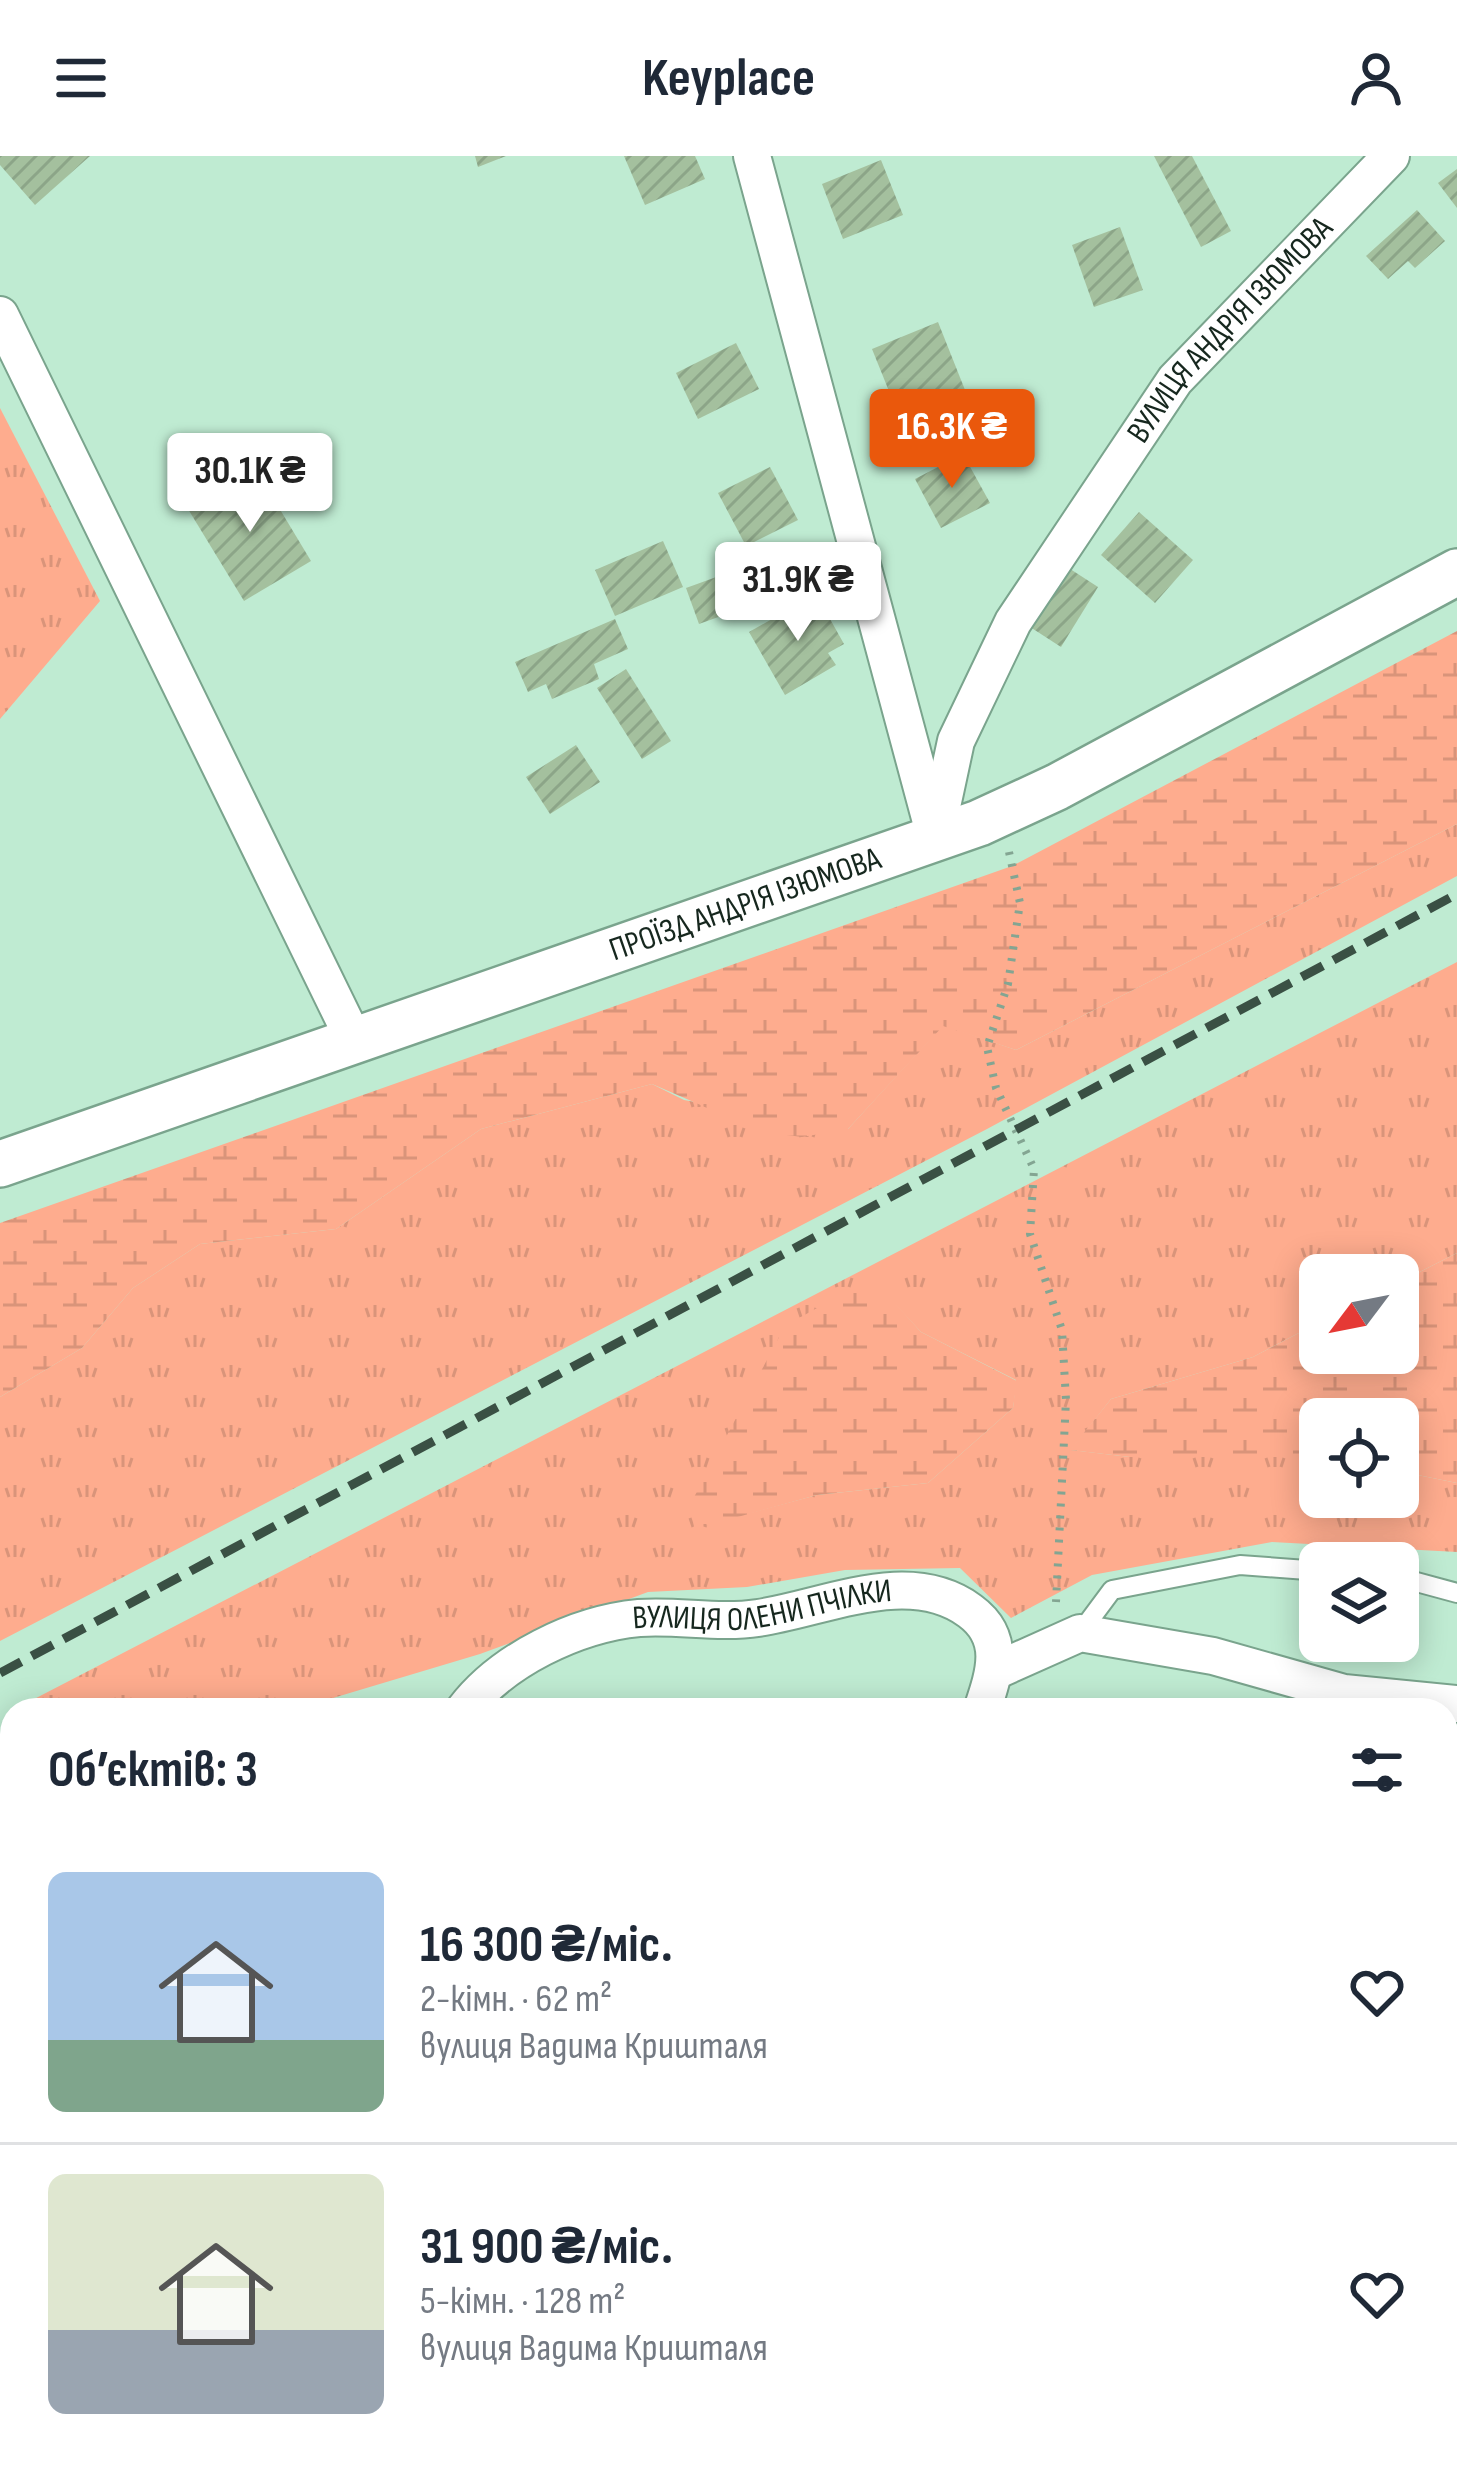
<!DOCTYPE html>
<html lang="uk">
<meta charset="utf-8">
<style>
:root{--surface:#fff;--page:#f2f2f3;--text:#1f2937;--muted:#747a83;--line:#e0e1e3;--accent:#ea580c}
body{margin:0;font-family:"Sofia Sans Condensed",sans-serif;background:var(--page);color:var(--text);height:100vh;display:flex;flex-direction:column;font-size:45px;white-space:nowrap}
*{box-sizing:border-box;margin:0}
p{font-size:39px;color:var(--muted)}
.icon{flex:none;width:66px;height:66px;fill:none;stroke:currentColor;stroke-width:2;stroke-linecap:round;stroke-linejoin:round}
.map{position:relative;flex:1;overflow:hidden}
.sheet{position:absolute;left:0px;top:1542px;width:1458px;height:768px;display:flex;flex-direction:column;background:var(--surface);border-radius:36px 36px 0 0;box-shadow:0 6px 30px #0003}
.sheet>*{flex:none}
.needle{width:78px;rotate:238deg}
.fabs{position:absolute;left:1299px;top:1098px;display:grid;gap:24px}
.fabs a{display:grid;place-items:center;width:120px;height:120px;border-radius:18px;background:var(--surface);box-shadow:0 6px 30px #0003;font-size:60px}
.price{position:absolute;translate:-50% -102px;padding:0 27px;border-radius:12px;background:#fff;color:#222;font-size:39px;line-height:78px;filter:drop-shadow(0 3px 6px #0008)}
.price::after{content:'';position:absolute;left:50%;top:72px;width:36px;height:27px;margin-left:-18px;background:inherit;clip-path:polygon(0 0,100% 0,50% 100%)}
.price.active{background:var(--accent);color:#fff}
ul{padding:0;list-style:none}
li{display:flex;align-items:center;gap:36px;height:300px;padding:0 48px}
li+li{border-top:3px solid var(--line)}
li span{display:grid;place-items:center;flex:none;width:336px;height:240px;border-radius:18px;color:#555}
li>.icon{margin-inline-start:auto}
span .icon{width:144px;height:144px;fill:#fffc;stroke-width:1}
li b{font-size:51px}
h2{display:flex;justify-content:space-between;align-items:center;height:144px;padding:0 48px;font-size:51px}
header{display:flex;justify-content:space-between;align-items:center;height:156px;padding:0 48px;background:var(--surface);font-size:54px;font-weight:700}
.map>svg:first-child{display:block}
.grass{fill:url(#grass-tufts);fill-rule:evenodd}
.wetland{fill:url(#wetland-marsh)}
.building{fill:url(#building-hatch)}
.lines{fill:none;stroke-linecap:round;stroke-linejoin:round}
.service-casing{stroke:#7aa48d;stroke-width:22}
.minor-casing{stroke:#7aa48d;stroke-width:40}
.tertiary-casing{stroke:#7aa48d;stroke-width:50}
.path{stroke:#83a592;stroke-width:8;stroke-dasharray:3 9;stroke-linecap:butt}
.service{stroke:#fff;stroke-width:18}
.minor{stroke:#fff;stroke-width:36}
.tertiary{stroke:#fff;stroke-width:45}
.rail{stroke:#3a5044;stroke-width:9;stroke-dasharray:24 12;stroke-linecap:butt}
.labels{text-anchor:middle;dominant-baseline:central;stroke-width:9;stroke-linejoin:round;paint-order:stroke}
.street-label{font-size:33px;fill:#16271e;stroke:#bfebd2}
</style>
<header><svg class="icon" aria-label="menu" viewBox="0 0 24 24"><path d="M4 6h16M4 12h16M4 18h16"/></svg>Keyplace<svg class="icon" aria-label="person" viewBox="0 0 24 24"><circle cx="12" cy="8" r="4"/><path d="M4 21q1-7 8-7t8 7"/></svg></header>
<div class="map">
<svg width="1457" height="2310" viewBox="0 0 1457 2310">
<defs>
<pattern id="grass-tufts" width="24" height="20" patternUnits="userSpaceOnUse" patternTransform="scale(3)"><rect width="24" height="20" fill="#feac8e"/><path d="M3 7l-1-3M5 7V3M7 7l1-3M15 17l-1-3M17 17v-4M19 17l1-3" fill="none" stroke="#d9947a"/></pattern>
<pattern id="wetland-marsh" width="20" height="14" patternUnits="userSpaceOnUse" patternTransform="scale(3)"><rect width="20" height="14" fill="#feac8e"/><path d="M1 5h8M5 5V1M11 12h8M15 12V8" fill="none" stroke="#d9947a"/></pattern>
<pattern id="building-hatch" width="6" height="6" patternUnits="userSpaceOnUse" patternTransform="scale(3)"><rect width="6" height="6" fill="#a4c09e"/><path d="M-1 1l2-2M0 6l6-6M5 7l2-2" fill="none" stroke="#8ca588"/></pattern>
</defs>
<rect width="100%" height="100%" fill="#bfebd2"/>
<g class="grass">
<path d="M0,252L100,445L0,563Z"/>
<path d="M1457,668V720L987,973L0,1485V1241L82,1192L133,1132L200,1088L336,1073L481,973L652,928L684,944L848,973L943,869L1016,894Z"/>
<path d="M1457,806V1097L1398,1127V1119H1320V1166L1253,1201L1111,1243L1071,1294L1130,1301H1320V1341H1398V1315L1457,1327V1396L1272,1386L1092,1419L1011,1462L960,1412L845,1414L747,1431L648,1436L480,1498L313,1548L225,1554H13ZM894,1147L921,1176L1016,1224L1013,1252L928,1327L817,1339L694,1372Z"/>
</g>
<g class="wetland">
<path d="M1457,475V668L1016,894L943,870L848,973L802,981L763,976L652,928L481,973L336,1073L200,1088L133,1132L82,1192L0,1241V1067L1012,710Z"/>
<path d="M1457,1097V1327L1398,1315V1263H1320V1301H1130L1070,1294L1111,1243L1253,1201L1320,1166V1197H1398V1127Z"/>
<path d="M856,1130L894,1146L921,1176L1017,1225L1013,1252L928,1327L817,1339L694,1373L692,1345L785,1170Z"/>
</g>
<g class="building">
<path d="M0,0H90L35,49L0,9Z"/>
<path d="M475,0H506L478,11Z"/>
<path d="M624,0H695L705,23L645,49Z"/>
<path d="M1154,0H1192L1231,75L1201,91Z"/>
<path d="M881,4L903,59L843,83L822,28Z"/>
<path d="M1457,13V52L1438,27Z"/>
<path d="M1417,54L1445,85L1415,112L1408,105L1388,123L1366,100Z"/>
<path d="M1120,71L1143,134L1094,151L1072,89Z"/>
<path d="M938,166L965,234L899,260L872,193Z"/>
<path d="M736,187L759,233L698,263L676,217Z"/>
<path d="M963,298L990,347L941,372L915,323Z"/>
<path d="M770,311L798,364L746,390L718,337Z"/>
<path d="M255,312L311,405L244,445L188,353Z"/>
<path d="M1139,356L1193,404L1155,447L1101,399Z"/>
<path d="M663,385L683,431L615,460L595,414Z"/>
<path d="M766,403L779,439L699,468L686,432Z"/>
<path d="M1064,409L1098,431L1061,491L1027,469Z"/>
<path d="M816,438L844,488L828,497L836,509L785,539L749,476Z"/>
<path d="M615,463L628,493L594,508L599,523L552,543L546,528L528,536L515,506Z"/>
<path d="M626,513L671,585L642,603L597,532Z"/>
<path d="M576,589L600,626L550,658L526,621Z"/>
<path d="M9,1828L12,1830V1909L0,1902V1844Z"/>
<path d="M1446,1956L1457,1958V2001L1446,1999Z"/>
<path d="M0,2216L12,2224V2262L0,2280Z"/>
<path d="M10,2298H61L50,2310H9L4,2305Z"/>
<path d="M663,2298H706L742,2310H660Z"/>
<path d="M936,2298H965L947,2310Z"/>
<path d="M1239,2298H1302L1296,2310H1253L1237,2303Z"/>
<path d="M1357,2298H1415L1438,2304L1436,2310H1354Z"/>
</g>
<g class="lines">
<defs>
<g id="service">
<path d="M1398,1421L1457,1437"/>
<path d="M1080,1477L1112,1434L1240,1409L1320,1415"/>
<path d="M1446,1782L1455,1764L1453,1785L1457,1782"/>
</g>
<g id="minor">
<path d="M752,0L933,673"/>
<path d="M0,159L354,884"/>
<path id="s1" d="M935,683L956,585L1013,466L1175,224L1391,0"/>
<path d="M995,1515L1080,1477L1213,1500L1344,1537L1457,1548"/>
<path id="s2" d="M464,1554C502,1504 576,1468 639,1462C679,1459 718,1468 758,1462C825,1452 909,1410 970,1455C1007,1482 994,1518 982,1554"/>
<path d="M1081,2298L1083,2310"/>
</g>
<g id="tertiary">
<path id="s3" d="M0,1008L979,667L1057,631L1457,416"/>
</g>
</defs>
<use href="#service" class="service-casing"/>
<use href="#minor" class="minor-casing"/>
<use href="#tertiary" class="tertiary-casing"/>
<g class="path">
<path d="M1009,696L1020,747L1008,828L987,891L996,932L1034,1013L1030,1078L1062,1174L1066,1244L1056,1446"/>
<path d="M0,1591L12,1590"/>
</g>
<use href="#service" class="service"/>
<use href="#minor" class="minor"/>
<use href="#tertiary" class="tertiary"/>
<path class="rail" d="M0,1517L1457,738"/>
</g>
<g class="labels">
<g class="street-label">
<text stroke="none"><textPath href="#s1" startOffset="597">ВУЛИЦЯ АНДРІЯ ІЗЮМОВА</textPath></text>
<text stroke="none"><textPath href="#s3" startOffset="789">ПРОЇЗД АНДРІЯ ІЗЮМОВА</textPath></text>
<text stroke="none"><textPath href="#s2" startOffset="327">ВУЛИЦЯ ОЛЕНИ ПЧІЛКИ</textPath></text>
</g>
</g>
</svg>
<div class="fabs">
<a><svg class="needle" viewBox="-14 -14 28 28"><path d="M0-13l5 13h-10z" fill="#e53935"/><path d="M0 13l5-13h-10z" fill="#747a83"/></svg></a>
<a><svg class="icon" aria-label="locate" viewBox="0 0 24 24"><circle cx="12" cy="12" r="6"/><path d="M12 2v4M12 18v4M2 12h4M18 12h4"/></svg></a>
<a><svg class="icon" aria-label="layers" viewBox="0 0 24 24"><path d="M12 4l9 5-9 5-9-5zM3 14l9 5 9-5"/></svg></a>
</div>
<b class="price active" style="left:952px;top:335px">16.3K ₴</b>
<b class="price" style="left:250px;top:379px">30.1K ₴</b>
<b class="price" style="left:798px;top:488px">31.9K ₴</b>
<section class="sheet">
<h2>Об’єктів: 3<svg class="icon" aria-label="filters" viewBox="0 0 24 24"><path d="M4 7h16M4 17h16"/><circle cx="9" cy="7" r="2"/><circle cx="15" cy="17" r="2"/></svg></h2>
<ul>
<li><span style="background:linear-gradient(#a9c7e8 70%,#7fa58c 0)"><svg class="icon" aria-label="home" viewBox="0 0 24 24"><path d="M3 11l9-7 9 7M6 9v11h12V9"/></svg></span><div><b>16 300 ₴/міс.</b><p>2-кімн. · 62 m²</p><p>вулиця Вадима Кришталя</p></div><svg class="icon" aria-label="heart" viewBox="0 0 24 24"><path d="M12 20l-8-8c-3-5 5-10 8-4 3-6 11-1 8 4z"/></svg></li>
<li><span style="background:linear-gradient(#dfe7d0 65%,#9aa5b1 0)"><svg class="icon" aria-label="home" viewBox="0 0 24 24"><path d="M3 11l9-7 9 7M6 9v11h12V9"/></svg></span><div><b>31 900 ₴/міс.</b><p>5-кімн. · 128 m²</p><p>вулиця Вадима Кришталя</p></div><svg class="icon" aria-label="heart" viewBox="0 0 24 24"><path d="M12 20l-8-8c-3-5 5-10 8-4 3-6 11-1 8 4z"/></svg></li>
</ul>
</section>
</div>
